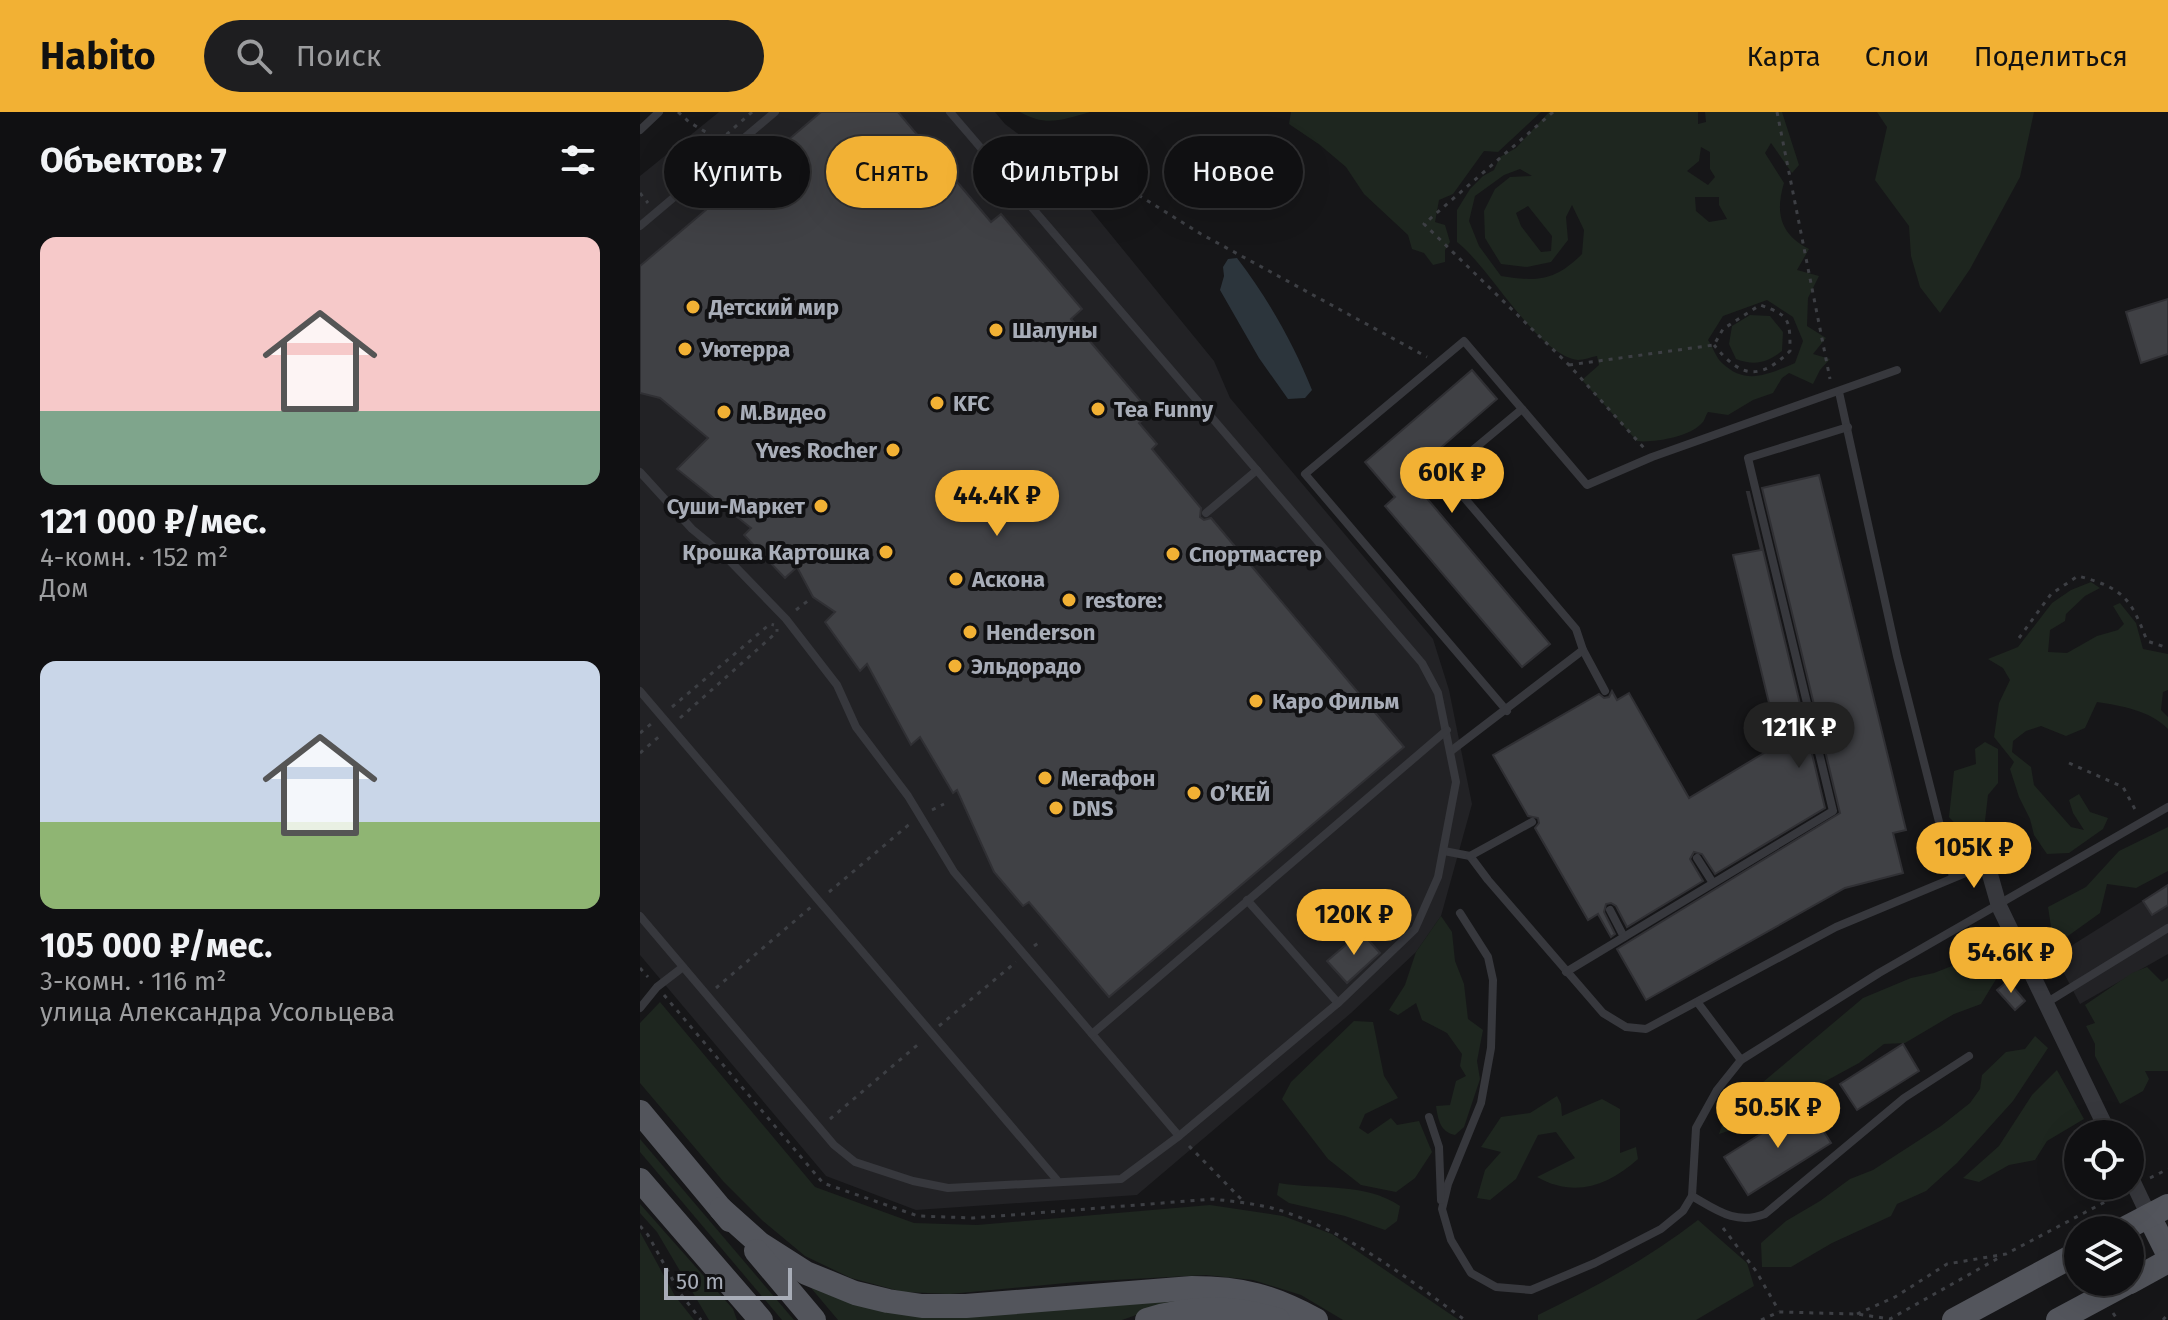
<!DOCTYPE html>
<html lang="ru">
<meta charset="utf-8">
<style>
:root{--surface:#101012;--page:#1e1e20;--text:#f1f3f6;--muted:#9c9d9f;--line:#303032;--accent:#f2b134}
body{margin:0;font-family:"Fira Sans",sans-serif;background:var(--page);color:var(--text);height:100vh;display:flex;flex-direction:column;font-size:30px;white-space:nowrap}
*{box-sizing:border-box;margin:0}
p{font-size:26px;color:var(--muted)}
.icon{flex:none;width:44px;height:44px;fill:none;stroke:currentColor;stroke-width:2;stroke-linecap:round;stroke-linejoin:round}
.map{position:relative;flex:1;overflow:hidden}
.drawer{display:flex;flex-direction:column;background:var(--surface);width:640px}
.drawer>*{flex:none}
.top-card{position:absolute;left:24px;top:24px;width:760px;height:72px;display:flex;gap:16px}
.buttons{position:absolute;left:1424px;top:1008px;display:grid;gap:16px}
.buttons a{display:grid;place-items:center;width:80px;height:80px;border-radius:50%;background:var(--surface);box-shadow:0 8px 32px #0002,0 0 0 2px var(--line);font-size:40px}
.scale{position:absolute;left:24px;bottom:20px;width:128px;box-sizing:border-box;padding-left:8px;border:4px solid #a8adb8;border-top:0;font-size:22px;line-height:28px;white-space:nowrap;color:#a8adb8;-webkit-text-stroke:6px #111113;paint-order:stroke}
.price{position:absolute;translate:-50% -68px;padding:0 18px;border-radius:28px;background:var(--accent);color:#111;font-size:26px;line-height:52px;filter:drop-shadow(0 2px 4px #0008)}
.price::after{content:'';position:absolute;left:50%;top:48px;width:24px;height:18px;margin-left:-12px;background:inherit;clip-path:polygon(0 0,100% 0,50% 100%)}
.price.active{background:#222;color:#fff}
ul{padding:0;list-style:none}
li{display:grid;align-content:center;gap:16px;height:424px;padding:0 40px}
li span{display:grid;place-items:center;height:248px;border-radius:16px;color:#555}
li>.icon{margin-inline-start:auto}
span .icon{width:144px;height:144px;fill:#fffc;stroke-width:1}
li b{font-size:34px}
h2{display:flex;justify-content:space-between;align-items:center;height:96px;padding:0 40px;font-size:34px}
.tag{padding:0 28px;border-radius:36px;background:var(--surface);box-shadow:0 8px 32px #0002,0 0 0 2px var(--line);font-size:28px;line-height:72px}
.tag.active{background:var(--accent);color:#111}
header{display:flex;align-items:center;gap:48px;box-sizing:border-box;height:112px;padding:0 40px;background:var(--accent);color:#111}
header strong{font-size:38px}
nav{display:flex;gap:44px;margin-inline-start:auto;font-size:28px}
.search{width:560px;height:72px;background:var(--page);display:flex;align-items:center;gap:20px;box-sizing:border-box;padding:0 28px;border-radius:44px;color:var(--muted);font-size:30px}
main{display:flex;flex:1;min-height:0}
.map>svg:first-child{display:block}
.built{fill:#222225}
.green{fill:#1e261f;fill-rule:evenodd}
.water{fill:#2c353c}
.building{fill:#404145;stroke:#303034;stroke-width:2}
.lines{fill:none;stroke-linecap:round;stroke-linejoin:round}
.path{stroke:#3d3f44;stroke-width:3;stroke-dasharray:4 6;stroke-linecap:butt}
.service{stroke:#37383d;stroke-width:8}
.minor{stroke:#37383d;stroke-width:16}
.primary{stroke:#53555c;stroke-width:24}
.poi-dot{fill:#f2b134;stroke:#111113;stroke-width:3}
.labels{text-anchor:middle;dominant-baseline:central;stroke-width:8;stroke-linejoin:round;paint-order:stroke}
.poi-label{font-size:22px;font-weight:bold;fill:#a8adb8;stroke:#111113;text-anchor:start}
</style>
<header>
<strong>Habito</strong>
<div class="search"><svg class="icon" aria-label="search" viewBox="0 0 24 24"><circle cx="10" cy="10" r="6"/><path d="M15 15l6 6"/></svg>Поиск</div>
<nav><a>Карта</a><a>Слои</a><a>Поделиться</a></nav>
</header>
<main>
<section class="drawer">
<h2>Объектов: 7<svg class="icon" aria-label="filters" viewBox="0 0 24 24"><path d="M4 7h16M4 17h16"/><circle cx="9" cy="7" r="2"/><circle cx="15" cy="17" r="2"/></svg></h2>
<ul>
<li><span style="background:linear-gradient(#f6c9c9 70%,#7fa58c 0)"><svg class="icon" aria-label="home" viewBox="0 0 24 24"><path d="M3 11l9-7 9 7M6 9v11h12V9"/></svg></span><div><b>121 000 ₽/мес.</b><p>4-комн. · 152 m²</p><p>Дом</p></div></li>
<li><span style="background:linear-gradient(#c9d6e8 65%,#8fb573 0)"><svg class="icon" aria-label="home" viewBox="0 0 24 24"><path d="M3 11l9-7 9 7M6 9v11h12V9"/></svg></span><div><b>105 000 ₽/мес.</b><p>3-комн. · 116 m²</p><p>улица Александра Усольцева</p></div></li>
</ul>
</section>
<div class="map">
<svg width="1528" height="1208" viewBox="0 0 1528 1208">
<rect width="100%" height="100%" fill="#161618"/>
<g class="built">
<path d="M79,0H355L365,12L405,42L574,249L590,286L793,527L809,578L832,692L801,804L776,840L711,901L497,1083L276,1098L186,1064L0,843V64Z"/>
<path d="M1528,773V842L1440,892L1415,844Z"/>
</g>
<g class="green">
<path d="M380,0H450C422,8 406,15 380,0Z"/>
<path d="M651,0H901L858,40L844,39L813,82L799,88L795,110L805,113L810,130L805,138V150L793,153L784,141L772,137L768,123L724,82L706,55L680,33L649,12Z"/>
<path d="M909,0H1058V12L1066,10L1065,0H1142L1159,53L1152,61L1131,31L1125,41L1144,71C1135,101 1140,122 1169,137L1157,158L1179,164L1168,186L1167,214L1186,226L1173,242L1190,247L1180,258L1173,272L1149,261L1142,266L1133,281L1113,288L1088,303L1068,300C1065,304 1065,309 1061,312C1049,325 1013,331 997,329L942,268L959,253L957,244C951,245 944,248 938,248C896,242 850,155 817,130V98L830,77L843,64L854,58L860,45L876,36ZM1061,35L1070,40V57L1075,65L1068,73L1047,59L1059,49ZM880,57L892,64L870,65L855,77L844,99L845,126L861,152L887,155L911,150L928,128L926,105L932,93L944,118L942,142C915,169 897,170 861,164L839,134L829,109L835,84L864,63ZM1055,85H1079V93L1087,107L1069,110L1056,99ZM888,94L912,124L911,139L901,140L881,114L876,101ZM1127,188L1153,205L1163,229L1155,251C1129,262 1106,274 1082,251C1076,246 1073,235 1068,228L1083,204Z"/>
<path d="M1237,0H1394L1380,65L1330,157L1300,201L1280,175L1271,144L1269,114L1235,68L1247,15Z"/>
<path d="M1110,203L1130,204L1143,220L1142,239C1126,251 1115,254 1096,247L1089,232L1092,214Z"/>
<path d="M1451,470L1460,476L1445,484L1426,502L1425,509L1410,518L1408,540L1427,541L1457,524L1478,518L1484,512L1473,494L1480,491L1496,511L1503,537L1528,542V578L1523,580L1521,598L1528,605V617C1509,598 1482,594 1457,590L1445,616L1426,624L1401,614L1386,619L1373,629L1372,640L1391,655L1394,673L1431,715L1444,718L1433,701L1429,688L1439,682L1450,700L1468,706L1463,717L1429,741L1407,742L1394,723L1390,707L1379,685L1370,657L1374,650L1354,625L1359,591L1370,568L1363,556L1348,547L1378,535L1412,491L1431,478Z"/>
<path d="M1345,630L1358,637V671L1348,683L1345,709L1349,718V733L1338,740L1322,735L1323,720L1309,705L1314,659L1336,652L1335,637Z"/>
<path d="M1528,715V759L1496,776L1467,772L1460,801L1414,834L1408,795L1446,775L1479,739Z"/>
<path d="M801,804L812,820L815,849L824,872L828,907L843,918L837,949L840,967L824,1015L815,1023C800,1020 798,1007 796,994L810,993L816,969L826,964L820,954L822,942L807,921L782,908L776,891L758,903L749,898L765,873L776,840Z"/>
<path d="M1350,839L1361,859L1341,892L1314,902L1265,931L1244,932L1219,951L1173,976L1135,990L1100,1015L1079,1022L1089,993L1116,976L1223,886L1271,866L1294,861Z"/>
<path d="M1507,855L1522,870L1528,866V959H1505L1509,967L1503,979L1480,992L1455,944V932L1446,914L1455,911L1445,893L1492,861Z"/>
<path d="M20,890L175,1075L274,1111L337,1113L570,1093L643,1104L692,1122L819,1208H703L661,1183L613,1168L566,1163L437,1170L310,1182L263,1180L211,1166L165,1144L123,1109L83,1069L0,971V911Z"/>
<path d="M714,909L733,910L744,964L758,986L725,1002L719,1016L728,1022L751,1006L757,1013L779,1009L792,1040L775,1066L756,1080L721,1073L688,1047L642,987L651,970Z"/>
<path d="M1395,924L1408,936L1373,989L1317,1051L1286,1079L1257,1092L1251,1104L1192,1131L1151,1155H1122L1121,1131L1146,1109L1180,1089L1210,1067L1233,1058L1301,1014L1330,991L1340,977L1342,963L1366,940L1385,937Z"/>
<path d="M1417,958L1444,1007L1407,1029L1395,1048L1369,1053L1339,1070L1323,1066L1359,1034L1392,983Z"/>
<path d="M917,984L921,992L922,1004L962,987L980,997V1041L996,1035L998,1047C968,1074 934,1086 897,1065L935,1046L916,1020L898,1023L876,1067L850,1088L837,1086L845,1058L861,1040L841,1035L861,1005L890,1001Z"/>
<path d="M0,1027L154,1208H142L0,1040Z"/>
<path d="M639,1071C679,1078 725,1070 760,1094L757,1109L745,1118L705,1104L649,1091L637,1083Z"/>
<path d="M0,1092L93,1197L97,1208H69L17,1120L0,1101Z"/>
<path d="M1058,1108L1107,1151L1114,1174L1056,1208H898V1203C954,1176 1009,1146 1058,1108Z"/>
<path d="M0,1120L35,1184L54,1208H0Z"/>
<path d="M166,1170L216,1189L566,1184L519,1195L482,1208H198Z"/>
</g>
<path class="water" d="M597,146C627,185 654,232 672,278L665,286L648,287L619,246L580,178L584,164L583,155L588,147Z"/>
<g class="building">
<path d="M181,0H258L351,110L361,102L442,197L431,207L511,301L499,311L517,332L512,337L561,396L560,405L564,408L571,406L764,635L469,885L389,790L383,794L354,760L317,678L313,681L280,625L271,633L227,552L220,559L185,510L195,500L173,485L157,455L145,466L104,423L111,416L37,357L68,326L20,286L0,281V154Z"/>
<path d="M1528,187V242L1501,251L1486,200Z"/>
<path d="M832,258L857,287L768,364L910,532L882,555L745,394L755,385L725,350Z"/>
<path d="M1179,363L1266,718L1253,721L1263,761L1205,776L1006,888L977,837L1200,701L1122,376Z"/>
<path d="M1107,380H1109L1185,696L1075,762L1062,742L1054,740L1050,747L1063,769L987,815L976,794L971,791L966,792L964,800L975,822L971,825L958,802L948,808L895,716L899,711L898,706L888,704L853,643L959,582L964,586L969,585L972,579L977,588L989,581L1049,686L1139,632L1093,443L1121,438Z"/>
<path d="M1528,773V793L1512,803L1503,789Z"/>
<path d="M721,820L740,841L707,871L687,849Z"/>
<path d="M1368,869L1385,889L1375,898L1357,878Z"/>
<path d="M1263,932L1279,959L1217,998L1200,972Z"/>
<path d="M1167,993L1191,1031L1108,1083L1084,1045Z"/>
</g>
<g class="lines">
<g class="path">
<path d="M38,0L49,10L79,28"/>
<path d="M913,0L784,112L929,253L1004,336"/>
<path d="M1137,0L1190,267"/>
<path d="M79,29L112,0"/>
<path d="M394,80H441L466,70L479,71L561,122L787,245"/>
<path d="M0,81L8,91"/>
<path d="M929,253L1074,233L1083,217L1120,193C1150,203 1150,208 1150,239C1119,269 1101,266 1074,233"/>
<path d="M156,498L169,488"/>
<path d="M1379,526L1411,482L1438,464C1483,476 1491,486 1507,529L1528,536"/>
<path d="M32,595L130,512L134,513"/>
<path d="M40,606L137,520V517"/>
<path d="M0,621L11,612"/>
<path d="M0,641L22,622"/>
<path d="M1429,651L1483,675L1497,701"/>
<path d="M292,698L304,692"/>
<path d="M189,780L272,710"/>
<path d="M394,834L401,829"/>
<path d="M0,856L8,865"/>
<path d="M76,876L171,795"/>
<path d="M24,883L183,1071L278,1104L333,1106L573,1087C597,1090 622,1092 645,1100C713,1123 768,1167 825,1208"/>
<path d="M299,914L376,850"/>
<path d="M190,1007L281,930"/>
<path d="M549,1034L605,1091"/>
<path d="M1510,1066L1528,1057"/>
<path d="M0,1114L8,1123L40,1181L61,1208"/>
<path d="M1083,1116L1116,1159L1139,1199"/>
<path d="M1473,1201L1478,1208"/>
<path d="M1217,1202L1255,1185L1307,1152L1366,1142L1482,1081"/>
<path d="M1121,1208L1139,1200L1217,1202L1250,1207L1362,1144"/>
<path d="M1523,1208L1528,1202"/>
</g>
<g class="service">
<path d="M0,18L19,0"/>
<path d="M0,114L135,0"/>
<path d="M1199,280L1257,544L1313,765"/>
<path d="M0,360L52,417L86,445L146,507L197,573L216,615L268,684L314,760L539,1024"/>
<path d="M566,401L617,358"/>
<path d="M943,538L965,579"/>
<path d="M0,579L417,1068"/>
<path d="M867,599L665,362L824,229L947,373L1012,345L1257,258"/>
<path d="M811,639L943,538L936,517L804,362L882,297"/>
<path d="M804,739L830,744L848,768L963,901L986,915L1006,917L1196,815L1347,752"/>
<path d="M830,744L892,710"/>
<path d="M1057,746L1073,771"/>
<path d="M607,788L698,891"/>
<path d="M970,798L984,825"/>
<path d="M820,801L848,845L853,868L851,936L841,991L808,1072L802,1097L811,1128L831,1161L856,1175L891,1178L955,1151L1021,1117L1043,1099L1052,1084L1056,1016L1077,978L1101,948L1239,861L1528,695"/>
<path d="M0,804L194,1033L215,1050L273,1069L308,1076L481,1067L539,1024L698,891L775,817L798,765L816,670L798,581L782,551L310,0"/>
<path d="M926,860L1193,699L1108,346L1208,315"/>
<path d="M1058,891L1101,948"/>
<path d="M1406,891L1528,816"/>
<path d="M0,896L17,875L43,855"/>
<path d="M452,922L807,618"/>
<path d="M789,1005L799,1035L801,1088"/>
<path d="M1052,1084C1078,1099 1096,1113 1125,1102L1264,986L1329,944"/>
</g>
<g class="minor">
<path d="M1347,752L1359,794L1469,1022"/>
<path d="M1490,1064L1509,1104"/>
</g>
<g class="primary">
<path d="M0,1000L90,1108"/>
<path d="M0,1068L121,1208"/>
<path d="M81,1097L119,1131L166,1161L215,1181L248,1189L282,1194H326L552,1176C602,1176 632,1184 676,1208"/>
<path d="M1509,1104L1528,1142"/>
<path d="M1482,1118L1528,1094"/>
<path d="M116,1139L174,1208"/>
<path d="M1490,1170L1528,1149"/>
<path d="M507,1208C551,1194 594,1194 638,1208"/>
<path d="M1314,1208L1438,1141"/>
<path d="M1418,1208L1489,1170"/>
</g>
</g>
<g class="poi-dot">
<circle cx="53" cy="195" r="8"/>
<circle cx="356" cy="218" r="8"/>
<circle cx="45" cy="237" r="8"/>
<circle cx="297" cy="291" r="8"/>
<circle cx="458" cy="297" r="8"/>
<circle cx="84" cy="300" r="8"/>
<circle cx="253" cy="338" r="8"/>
<circle cx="181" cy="394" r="8"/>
<circle cx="246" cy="440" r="8"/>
<circle cx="533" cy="442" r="8"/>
<circle cx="316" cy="467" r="8"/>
<circle cx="429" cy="488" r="8"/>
<circle cx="330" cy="520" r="8"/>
<circle cx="315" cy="554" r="8"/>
<circle cx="616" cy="589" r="8"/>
<circle cx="405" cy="666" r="8"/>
<circle cx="554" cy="681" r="8"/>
<circle cx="416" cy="696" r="8"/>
</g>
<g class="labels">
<g class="poi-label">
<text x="69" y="195">Детский мир</text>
<text x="372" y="218">Шалуны</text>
<text x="61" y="237">Уютерра</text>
<text x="313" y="291">KFC</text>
<text x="474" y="297">Tea Funny</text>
<text x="100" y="300">М.Видео</text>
<text x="237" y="338" text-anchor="end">Yves Rocher</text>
<text x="165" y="394" text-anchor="end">Суши-Маркет</text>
<text x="230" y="440" text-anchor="end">Крошка Картошка</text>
<text x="549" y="442">Спортмастер</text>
<text x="332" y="467">Аскона</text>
<text x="445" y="488">restore:</text>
<text x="346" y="520">Henderson</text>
<text x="331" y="554">Эльдорадо</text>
<text x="632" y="589">Каро Фильм</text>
<text x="421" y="666">Мегафон</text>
<text x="570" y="681">О’КЕЙ</text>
<text x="432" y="696">DNS</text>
</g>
</g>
</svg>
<div class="buttons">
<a><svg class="icon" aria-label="locate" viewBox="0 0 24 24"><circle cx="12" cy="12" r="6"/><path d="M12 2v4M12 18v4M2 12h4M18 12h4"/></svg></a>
<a><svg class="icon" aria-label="layers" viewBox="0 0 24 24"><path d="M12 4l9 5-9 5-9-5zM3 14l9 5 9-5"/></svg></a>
</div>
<div class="scale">50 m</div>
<b class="price" style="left:812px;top:403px">60K ₽</b>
<b class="price" style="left:357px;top:426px">44.4K ₽</b>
<b class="price active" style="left:1159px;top:658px">121K ₽</b>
<b class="price" style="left:1334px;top:778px">105K ₽</b>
<b class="price" style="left:714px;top:845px">120K ₽</b>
<b class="price" style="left:1371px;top:883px">54.6K ₽</b>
<b class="price" style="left:1138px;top:1038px">50.5K ₽</b>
<div class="top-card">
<a class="tag">Купить</a>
<a class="tag active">Снять</a>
<a class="tag">Фильтры</a>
<a class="tag">Новое</a>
</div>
</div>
</main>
